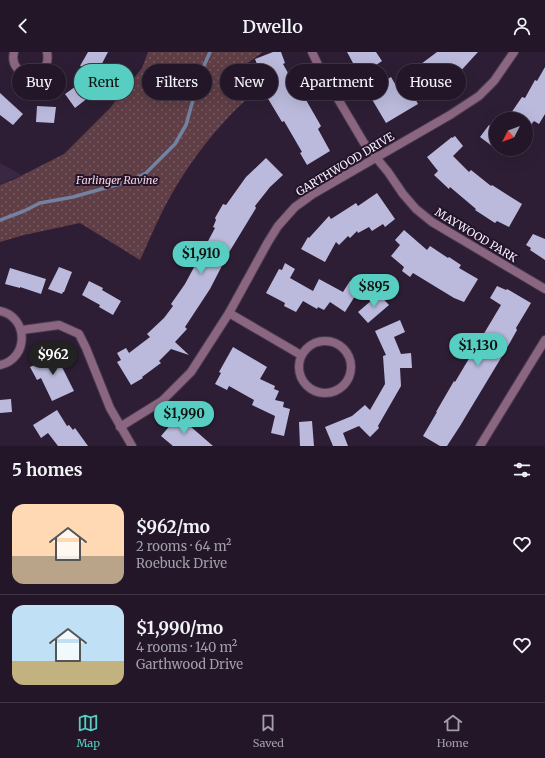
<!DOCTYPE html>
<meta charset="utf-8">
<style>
:root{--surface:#221628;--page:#2a1f30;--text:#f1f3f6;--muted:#a29fa8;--line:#3f3545;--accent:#57cec1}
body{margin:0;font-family:Merriweather,serif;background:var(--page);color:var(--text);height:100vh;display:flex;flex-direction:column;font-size:15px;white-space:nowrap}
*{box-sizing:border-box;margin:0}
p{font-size:13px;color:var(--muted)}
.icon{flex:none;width:22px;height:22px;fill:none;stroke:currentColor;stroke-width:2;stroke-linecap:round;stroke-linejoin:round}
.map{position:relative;height:394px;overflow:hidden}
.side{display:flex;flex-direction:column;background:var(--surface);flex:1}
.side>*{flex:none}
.guide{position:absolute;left:12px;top:12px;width:521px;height:36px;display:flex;gap:8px}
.needle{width:26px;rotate:228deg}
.fabs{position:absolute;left:489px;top:60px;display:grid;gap:8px}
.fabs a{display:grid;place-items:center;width:44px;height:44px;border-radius:50%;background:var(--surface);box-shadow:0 4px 16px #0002,0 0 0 1px var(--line);font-size:20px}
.price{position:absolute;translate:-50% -34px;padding:0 9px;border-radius:14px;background:var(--accent);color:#111;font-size:13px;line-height:26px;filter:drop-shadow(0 1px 2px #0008)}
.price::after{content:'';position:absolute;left:50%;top:24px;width:12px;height:9px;margin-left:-6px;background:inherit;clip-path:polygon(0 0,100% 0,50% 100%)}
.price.selected{background:#222;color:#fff}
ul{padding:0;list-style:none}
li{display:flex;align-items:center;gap:12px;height:100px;padding:0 12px}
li+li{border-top:1px solid var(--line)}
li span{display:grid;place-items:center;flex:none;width:112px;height:80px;border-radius:12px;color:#555}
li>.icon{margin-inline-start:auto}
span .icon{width:48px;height:48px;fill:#fffc;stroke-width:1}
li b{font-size:17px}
h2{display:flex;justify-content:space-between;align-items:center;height:48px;padding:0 12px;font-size:17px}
.chip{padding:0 14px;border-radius:18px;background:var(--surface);box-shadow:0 4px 16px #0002,0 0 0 1px var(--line);font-size:14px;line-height:36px}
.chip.selected{background:var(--accent);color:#111}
header{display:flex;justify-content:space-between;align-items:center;height:52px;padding:0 12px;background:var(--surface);font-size:18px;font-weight:600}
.dock{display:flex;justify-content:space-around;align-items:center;height:56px;border-top:1px solid var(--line);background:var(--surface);font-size:11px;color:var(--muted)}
.dock a{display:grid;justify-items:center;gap:2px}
.dock .selected{color:var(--accent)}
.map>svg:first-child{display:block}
.built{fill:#392744}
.park{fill:url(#park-dots)}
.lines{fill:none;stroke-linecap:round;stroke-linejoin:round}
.stream{stroke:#7482a2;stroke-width:3.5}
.building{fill:#bbbadc}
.minor-casing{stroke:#4a3c51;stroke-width:10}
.minor{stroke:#8b6680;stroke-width:8}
.labels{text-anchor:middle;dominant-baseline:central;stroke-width:4;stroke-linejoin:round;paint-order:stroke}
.street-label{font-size:11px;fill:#f9f1fe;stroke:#23142b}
.park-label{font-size:11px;font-style:italic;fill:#fad6de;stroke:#23142b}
</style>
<header><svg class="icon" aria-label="back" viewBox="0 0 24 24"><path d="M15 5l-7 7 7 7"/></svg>Dwello<svg class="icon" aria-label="person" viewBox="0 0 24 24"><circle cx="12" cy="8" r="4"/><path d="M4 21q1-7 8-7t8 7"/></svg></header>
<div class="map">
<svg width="545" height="394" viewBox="0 0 545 394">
<defs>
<pattern id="park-dots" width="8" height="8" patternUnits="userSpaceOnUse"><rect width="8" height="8" fill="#603e46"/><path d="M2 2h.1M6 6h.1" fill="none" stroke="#785a62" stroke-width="1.8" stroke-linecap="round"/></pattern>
</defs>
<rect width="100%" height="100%" fill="#2d1e35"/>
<path class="built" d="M0,111L22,123L0,132Z"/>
<path class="park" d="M148,0H263L231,23L246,48C217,74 188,112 169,147C158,166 150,187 140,208L80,171L24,183L0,190V133L15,127L64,102L110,56L142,16Z"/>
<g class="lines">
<path class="stream" d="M0,168L24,159L40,151L73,145L130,129L146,121L175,92L186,73L200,23L210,0"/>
</g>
<g class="building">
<path d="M88,0H108L94,27L80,20L83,15L80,14Z"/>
<path d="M273,0H281L285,11L283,12L300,42L302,41L321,74L318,77L330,99L307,113L300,101L302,100L284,69L282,70L261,35L265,33L255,7Z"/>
<path d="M347,0H376L382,9L360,24L352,11H353Z"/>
<path d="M437,0H478L457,23L456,21L449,26L448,25L431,39L413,18Z"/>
<path d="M545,15V62L539,72L534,69L526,79V67H507L522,45L525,46L535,28L537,29Z"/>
<path d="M391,25L402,44L411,39L418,52L386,71L367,39Z"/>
<path d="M79,32L89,45L75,56L65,42Z"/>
<path d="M0,41L23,62L13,73L0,63Z"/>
<path d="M37,54L56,55L54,71L36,70Z"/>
<path d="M489,73L496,78V97L480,85Z"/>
<path d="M455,84L463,94L453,104L469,120L471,118L491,134L492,133L522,152L509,175L497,169L495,171L475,158L476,157L450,135L449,137L434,123L438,119L427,105L452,85V86Z"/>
<path d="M266,106L283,123L270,135L255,154L256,156L228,202L210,237L185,275L187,277L175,290L189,303L171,297L159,309L161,311L142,325L143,326L131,333L117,310L121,308L117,301L126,296L129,301L150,285L147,282L164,266L173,254L171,252L185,232L215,176L213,175L216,168L215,166L223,152L226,153L246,125Z"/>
<path d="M377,141L395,167L385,175L383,172L372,179L369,175L358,181L357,179L350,186L348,184L339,193L336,190L325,210L301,197L308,185L309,186L329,164L331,167L356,151L358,154Z"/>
<path d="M404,178L427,198L430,194L448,206L449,205L461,213L459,216L478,227L464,250L454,246L413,221L410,225L402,219L404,215L391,204L400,193L395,188Z"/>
<path d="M533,182L545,187V208L530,198L531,196L526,193Z"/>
<path d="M285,211L295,217L290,226L313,239L319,227L343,240L350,229L360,236L345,260L330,250L324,258L318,255L317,257L303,249L296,260L284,254L285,251L266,241L279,217L282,218Z"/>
<path d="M59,215L72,220L64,240H63L62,242L48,237Z"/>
<path d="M10,216L46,227L41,242L20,235V236L5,232Z"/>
<path d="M89,229L103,236L102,238L121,249L113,263L99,255L100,253L82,243Z"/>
<path d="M497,234L506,238L507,237L531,251L516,276L517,278L504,301L460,374L447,394H440L423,384L437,360H436L454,329L455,330L501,253L490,246Z"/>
<path d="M379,242L389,253L368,271L358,260Z"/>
<path d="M400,268L405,280L394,285L401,302L411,301L412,316H400L401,334L378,374L379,376L370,385L359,374L343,381L348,394H333L325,375L352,364L365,353L370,358L385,332L383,304L386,303L375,279Z"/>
<path d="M233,295L267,315L260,327L275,334L274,337L279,339L275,348L284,350L283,355L290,357L284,384L271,381L275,364L252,353L254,348L229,334L227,338L215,332L221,321L219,320Z"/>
<path d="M56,298L63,312L61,313L74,339L52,349L41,326L37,328L30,315L37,312L35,309Z"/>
<path d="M11,347L12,360L0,361V348Z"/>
<path d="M57,358L67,374L69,373L73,378L75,376L88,394H58L48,381L41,386L33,373Z"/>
<path d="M179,363L191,373L190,374L213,394H173L161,384Z"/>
<path d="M312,369L314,394H300L299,370Z"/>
</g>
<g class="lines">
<defs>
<g id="minor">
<path d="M14,0C7,28 53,31 47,0"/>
<path d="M312,0L319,15L364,91L388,120L403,142L416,157L432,170L545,237"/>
<path d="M0,259C29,265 29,307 0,313"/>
<path d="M229,261L301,303"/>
<path d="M22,278L59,273L79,282L86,296L110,356L132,394"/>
<circle cx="325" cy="315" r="26"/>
<path d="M120,375L162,349L191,320L229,261L268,190L278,174L295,155L313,142L450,63L479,44L494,29L514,0"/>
<path d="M480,394L545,288"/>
</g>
</defs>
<use href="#minor" class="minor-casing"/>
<use href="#minor" class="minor"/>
</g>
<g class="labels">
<g class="street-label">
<text transform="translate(345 112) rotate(-31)">GARTHWOOD DRIVE</text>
<text transform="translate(476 183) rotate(31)">MAYWOOD PARK</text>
</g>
<g class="park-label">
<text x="117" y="128">Farlinger Ravine</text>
</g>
</g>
</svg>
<div class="fabs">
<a><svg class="needle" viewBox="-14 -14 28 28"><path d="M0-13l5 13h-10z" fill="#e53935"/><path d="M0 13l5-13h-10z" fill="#a29fa8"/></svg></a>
</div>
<b class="price" style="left:201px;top:223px">$1,910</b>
<b class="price" style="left:374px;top:256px">$895</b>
<b class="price" style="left:478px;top:315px">$1,130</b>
<b class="price selected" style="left:53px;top:324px">$962</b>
<b class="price" style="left:184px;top:383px">$1,990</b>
<div class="guide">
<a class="chip">Buy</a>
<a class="chip selected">Rent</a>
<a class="chip">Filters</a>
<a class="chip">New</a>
<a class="chip">Apartment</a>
<a class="chip">House</a>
</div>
</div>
<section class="side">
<h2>5 homes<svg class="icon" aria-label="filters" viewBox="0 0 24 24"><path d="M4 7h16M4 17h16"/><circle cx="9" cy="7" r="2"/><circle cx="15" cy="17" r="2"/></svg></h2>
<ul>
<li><span style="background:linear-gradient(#ffd9b3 65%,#b9a48a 0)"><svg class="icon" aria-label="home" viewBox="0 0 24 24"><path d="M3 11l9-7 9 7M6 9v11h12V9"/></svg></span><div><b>$962/mo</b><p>2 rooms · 64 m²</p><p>Roebuck Drive</p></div><svg class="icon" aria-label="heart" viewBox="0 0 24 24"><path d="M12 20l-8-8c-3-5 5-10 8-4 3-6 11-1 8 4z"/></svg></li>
<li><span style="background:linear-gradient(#bfe0f5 70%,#c2b280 0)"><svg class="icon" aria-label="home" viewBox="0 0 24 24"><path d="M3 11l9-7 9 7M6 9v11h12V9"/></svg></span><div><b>$1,990/mo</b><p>4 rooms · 140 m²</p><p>Garthwood Drive</p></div><svg class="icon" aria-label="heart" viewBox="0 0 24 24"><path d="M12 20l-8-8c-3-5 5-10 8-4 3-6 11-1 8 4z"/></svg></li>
</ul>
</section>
<nav class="dock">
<a class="selected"><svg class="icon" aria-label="map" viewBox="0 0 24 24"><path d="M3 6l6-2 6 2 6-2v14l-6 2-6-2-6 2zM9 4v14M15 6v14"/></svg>Map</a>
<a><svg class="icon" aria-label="saved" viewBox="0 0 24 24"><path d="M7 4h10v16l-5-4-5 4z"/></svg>Saved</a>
<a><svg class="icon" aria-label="home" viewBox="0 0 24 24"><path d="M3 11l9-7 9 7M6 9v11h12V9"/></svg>Home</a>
</nav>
